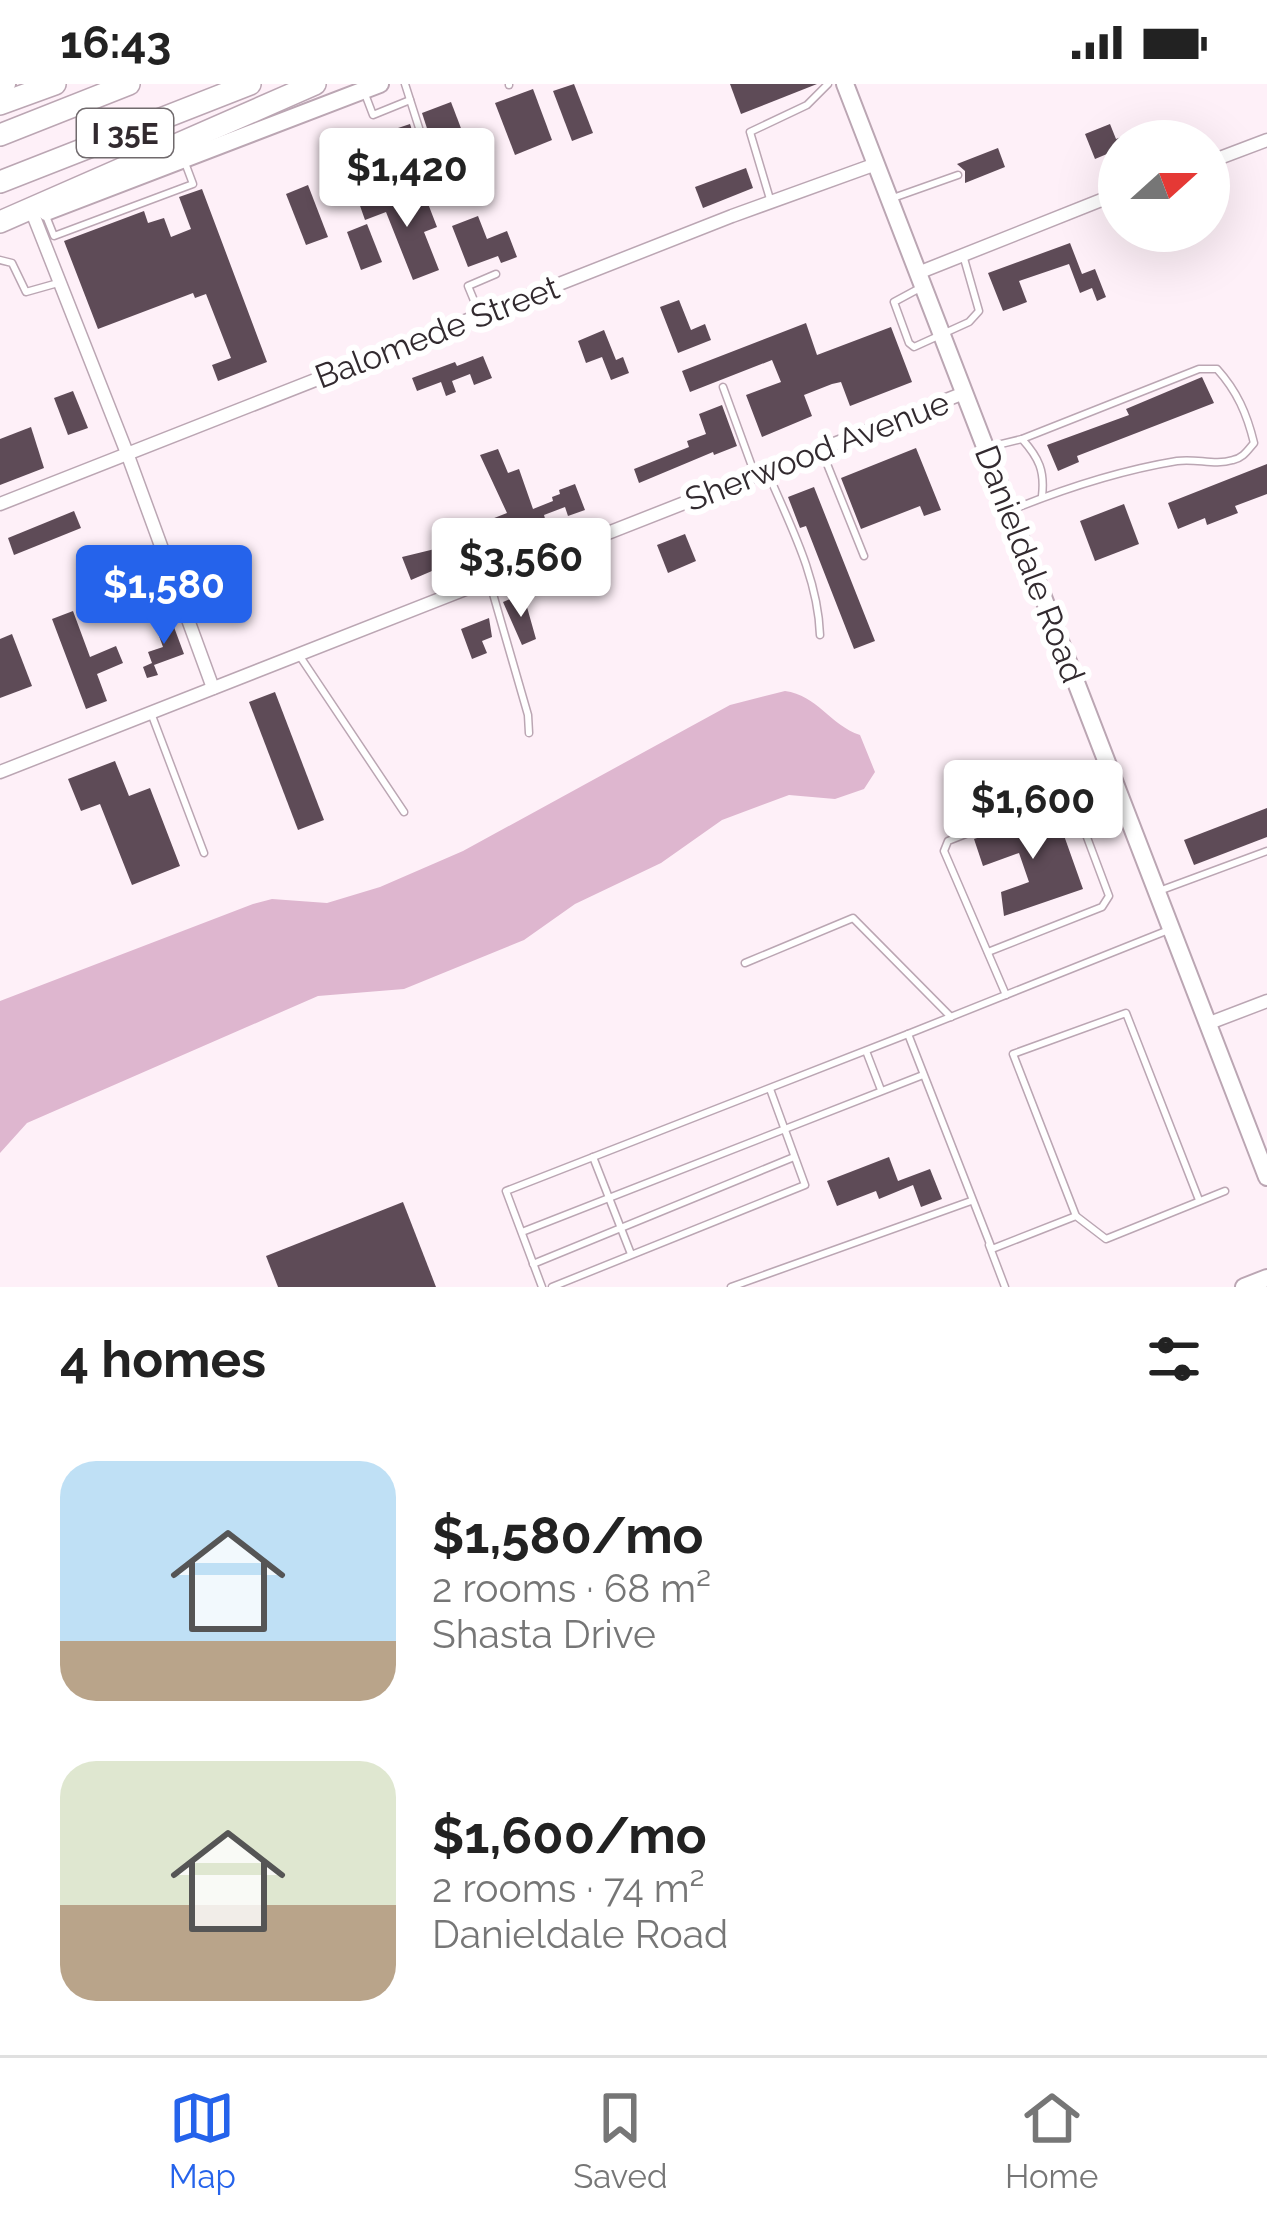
<!DOCTYPE html>
<meta charset="utf-8">
<style>
:root{--surface:#fff;--page:#f2f2f2;--text:#222;--muted:#767676;--line:#e0e0e0;--accent:#2563eb}
body{margin:0;font-family:Raleway,sans-serif;background:var(--page);color:var(--text);height:100vh;display:flex;flex-direction:column;font-size:45px;white-space:nowrap}
*{box-sizing:border-box;margin:0}
p{font-size:39px;color:var(--muted)}
.icon{flex:none;width:66px;height:66px;fill:none;stroke:currentColor;stroke-width:2;stroke-linecap:round;stroke-linejoin:round}
.map{position:relative;height:1203px;overflow:hidden}
.side{display:flex;flex-direction:column;background:var(--surface);flex:1}
.side>*{flex:none}
.needle{width:78px;rotate:69deg}
.controls{position:absolute;left:1098px;top:36px;display:grid;gap:24px}
.controls a{display:grid;place-items:center;width:132px;height:132px;border-radius:50%;background:var(--surface);box-shadow:0 12px 48px #0002;font-size:60px}
.price{position:absolute;translate:-50% -102px;padding:0 27px;border-radius:12px;background:#fff;color:#222;font-size:39px;line-height:78px;filter:drop-shadow(0 3px 6px #0008)}
.price::after{content:'';position:absolute;left:50%;top:72px;width:36px;height:27px;margin-left:-18px;background:inherit;clip-path:polygon(0 0,100% 0,50% 100%)}
.price.selected{background:var(--accent);color:#fff}
ul{padding:0;list-style:none}
li{display:flex;align-items:center;gap:36px;height:300px;padding:0 60px}
li span{display:grid;place-items:center;flex:none;width:336px;height:240px;border-radius:36px;color:#555}
li>.icon{margin-inline-start:auto}
span .icon{width:144px;height:144px;fill:#fffc;stroke-width:1}
li b{font-size:51px}
h2{display:flex;justify-content:space-between;align-items:center;height:144px;padding:0 60px;font-size:51px}
.status{display:flex;justify-content:space-between;align-items:center;height:84px;padding:0 60px;background:var(--surface);direction:ltr}
.status svg{height:33px;fill:currentColor}
.menu{display:flex;justify-content:space-around;align-items:center;height:168px;border-top:3px solid var(--line);background:var(--surface);font-size:33px;color:var(--muted)}
.menu a{display:grid;justify-items:center;gap:6px}
.menu .selected{color:var(--accent)}
.map>svg:first-child{display:block}
.green{fill:#deb6cf}
.building{fill:#5e4b57}
.lines{fill:none;stroke-linecap:round;stroke-linejoin:round}
.lane-casing{stroke:#bba6b3;stroke-width:9}
.street-casing{stroke:#bba6b3;stroke-width:15}
.secondary-casing{stroke:#bba6b3;stroke-width:20}
.highway-casing{stroke:#bba6b3;stroke-width:24}
.lane{stroke:#fff;stroke-width:6}
.street{stroke:#fff;stroke-width:12}
.secondary{stroke:#fff;stroke-width:16}
.highway{stroke:#fff;stroke-width:21}
.labels{text-anchor:middle;dominant-baseline:central;stroke-width:12;stroke-linejoin:round;paint-order:stroke}
.shield{fill:#fff;stroke:#706a6d;stroke-width:3}
.shield-label{font-size:30px;font-weight:bold;fill:#322a2f}
.street-label{font-size:33px;fill:#322a2f;stroke:#fff}
</style>
<div class="status"><b>16:43</b><svg viewBox="0 0 49 12"><path d="M0 12V9h3v3zM5 12V6h3v6zM10 12V3h3v9zM15 12V0h3v12zM26 1h20v11H26zM47 4h2v5h-2z"/></svg></div>
<div class="map">
<svg width="1267" height="1203" viewBox="0 0 1267 1203">
<rect width="100%" height="100%" fill="#fef0f8"/>
<path class="green" d="M785,607C817,611 830,641 860,651L875,688L864,705L835,715L789,711L722,736L661,779L575,820L524,856L404,905L318,912L27,1039L0,1069V917L253,820L272,815L327,819L380,803L463,767L730,621Z"/>
<g class="building">
<path d="M574,0L593,49L572,57L553,7Z"/>
<path d="M730,0H817L741,30Z"/>
<path d="M533,5L552,56L515,71L495,19Z"/>
<path d="M451,18L467,60L436,72L422,29Z"/>
<path d="M410,40L422,77L393,88L389,77L358,89L347,61Z"/>
<path d="M1110,40L1116,55L1151,41L1156,55L1119,57V65L1095,75L1085,50Z"/>
<path d="M998,64L1005,83L965,99V87L957,80Z"/>
<path d="M746,84L753,104L703,124L695,103Z"/>
<path d="M308,101L328,153L306,161L286,110Z"/>
<path d="M202,105L267,278L218,297L212,281L231,274L206,210L195,214L193,209L98,245L64,157L144,127L148,139L164,134L171,153L191,145L179,113Z"/>
<path d="M395,106L403,127L427,117L437,143L424,148L439,186L413,196L386,128L365,136L359,119Z"/>
<path d="M478,132L487,155L507,147L517,173L501,179L498,172L468,183L452,142Z"/>
<path d="M367,140L382,178L361,186L347,148Z"/>
<path d="M1070,159L1082,190L1095,185L1106,213L1097,217L1092,204L1080,209L1069,180L1019,197L1027,218L1003,227L988,189Z"/>
<path d="M679,216L691,246L705,240L711,256L678,269L660,223Z"/>
<path d="M806,239L817,271L891,243L912,298L850,322L841,298L832,300L804,311L812,332L762,353L746,311L781,298L772,276L690,308L682,287Z"/>
<path d="M604,246L616,276L623,273L629,289L611,296L602,273L586,279L578,257Z"/>
<path d="M483,272L492,294L474,301L470,290L452,297L456,308L446,312L441,298L417,307L412,294L455,278L457,282Z"/>
<path d="M1202,293L1214,319L1077,372L1079,378L1058,387L1047,361L1129,331L1126,325Z"/>
<path d="M73,307L88,344L68,351L54,314Z"/>
<path d="M722,321L737,362L714,371L713,368L639,399L634,385L689,363L687,357L706,350L699,330Z"/>
<path d="M31,343L44,384L0,401V355Z"/>
<path d="M916,364L941,426L924,432L920,422L861,445L841,394Z"/>
<path d="M498,365L508,389L519,385L533,425L553,417L552,413L560,410L559,406L575,400L585,426L568,432L565,423L544,431L546,438L411,496L402,473L439,464L434,452L455,444L460,456L487,445L484,438L507,429L480,371Z"/>
<path d="M1267,380V410L1235,422L1238,429L1207,441L1205,434L1178,445L1168,419Z"/>
<path d="M814,403L875,557L854,565L806,442L800,444L788,413Z"/>
<path d="M1124,420L1139,460L1095,477L1080,437Z"/>
<path d="M74,427L81,444L14,471L8,454Z"/>
<path d="M685,450L696,477L668,489L657,461Z"/>
<path d="M140,467L150,493L117,506L106,480Z"/>
<path d="M515,513L517,519L525,516L536,555L522,561L503,518Z"/>
<path d="M73,527L90,573L116,562L123,579L97,590L107,617L86,625L52,535Z"/>
<path d="M489,534L492,553L482,557L487,569L472,575L461,545Z"/>
<path d="M171,535L184,570L154,581L158,591L147,594L143,583L152,579L148,568L163,563L155,541Z"/>
<path d="M12,550L32,602L0,614V555Z"/>
<path d="M275,608L324,736L298,746L249,618Z"/>
<path d="M115,677L129,712L150,704L180,782L132,801L100,720L81,727L68,695Z"/>
<path d="M1267,724V753L1194,781L1184,756Z"/>
<path d="M1056,729L1083,805L1004,832L1001,808L1029,798L1019,769L983,782L974,755Z"/>
<path d="M889,1073L898,1097L930,1085L942,1115L921,1123L913,1101L879,1115L876,1107L837,1122L827,1097Z"/>
<path d="M403,1118L436,1203H278L266,1172Z"/>
</g>
<g class="lines">
<defs>
<g id="lane">
<path d="M405,0L435,94L475,77"/>
<path d="M509,0V1"/>
<path d="M365,10L373,31L410,16"/>
<path d="M893,114L958,91"/>
<path d="M770,115L750,48L807,21L828,0"/>
<path d="M46,132L54,152L193,100L184,76"/>
<path d="M0,176L12,179L26,208L58,199"/>
<path d="M920,204L894,218L909,259L914,263L969,238L979,227L963,171"/>
<path d="M480,231L468,202L496,190"/>
<path d="M723,303L754,388"/>
<path d="M989,363L1022,355C1039,374 1045,387 1042,412"/>
<path d="M821,365L864,472"/>
<path d="M767,387C789,439 818,493 820,551"/>
<path d="M1014,425C1066,404 1122,386 1177,377C1197,374 1214,382 1233,376C1243,374 1247,367 1254,359C1247,330 1237,307 1217,285H1199L1022,355"/>
<path d="M489,496L528,631L529,649"/>
<path d="M299,571L404,728"/>
<path d="M151,629L204,769"/>
<path d="M1159,807L1267,767"/>
<path d="M1166,847L908,950L992,1165L1076,1132L1106,1155L1225,1107"/>
<path d="M988,868L1102,823L1109,812L1070,708"/>
<path d="M745,879L853,834L951,933"/>
<path d="M1006,911L944,767L948,757L1111,693"/>
<path d="M866,967L881,1006"/>
<path d="M593,1073L631,1170"/>
<path d="M1076,1132L1013,970L1126,929L1199,1116"/>
<path d="M522,1148L923,991"/>
<path d="M989,1161L1005,1203"/>
<path d="M533,1180L794,1073"/>
<path d="M542,1203L506,1107L908,950"/>
<path d="M552,1203L805,1101L770,1005"/>
<path d="M731,1203L971,1117"/>
</g>
<g id="street">
<path d="M1209,78L1267,56"/>
<path d="M34,133L127,369L213,604"/>
<path d="M918,189L1119,109"/>
<path d="M0,420L732,132L876,80"/>
<path d="M0,688L964,309"/>
<path d="M1207,940L1267,917"/>
</g>
<g id="secondary">
<path d="M845,0L1267,1093"/>
<path d="M0,3L7,0"/>
<path d="M46,128L380,0"/>
<path d="M1244,1203L1267,1194"/>
</g>
<g id="highway">
<path d="M0,20L55,0"/>
<path d="M0,51L129,0"/>
<path d="M0,98L250,0"/>
<path d="M0,138L315,0"/>
</g>
</defs>
<use href="#lane" class="lane-casing"/>
<use href="#street" class="street-casing"/>
<use href="#secondary" class="secondary-casing"/>
<use href="#highway" class="highway-casing"/>
<use href="#lane" class="lane"/>
<use href="#street" class="street"/>
<use href="#secondary" class="secondary"/>
<use href="#highway" class="highway"/>
</g>
<g class="labels">
<rect class="shield" x="77" y="25" width="96" height="48" rx="9"/>
<g class="shield-label">
<text x="125" y="49">I 35E</text>
</g>
<g class="street-label">
<text transform="translate(437 248) rotate(-21)">Balomede Street</text>
<text transform="translate(817 367) rotate(-21)">Sherwood Avenue</text>
<text transform="translate(1030 480) rotate(69)">Danieldale Road</text>
</g>
</g>
</svg>
<div class="controls">
<a><svg class="needle" viewBox="-14 -14 28 28"><path d="M0-13l5 13h-10z" fill="#e53935"/><path d="M0 13l5-13h-10z" fill="#767676"/></svg></a>
</div>
<b class="price" style="left:407px;top:146px">$1,420</b>
<b class="price" style="left:521px;top:536px">$3,560</b>
<b class="price selected" style="left:164px;top:563px">$1,580</b>
<b class="price" style="left:1033px;top:778px">$1,600</b>
</div>
<section class="side">
<h2>4 homes<svg class="icon" aria-label="filters" viewBox="0 0 24 24"><path d="M4 7h16M4 17h16"/><circle cx="9" cy="7" r="2"/><circle cx="15" cy="17" r="2"/></svg></h2>
<ul>
<li><span style="background:linear-gradient(#bfe0f5 75%,#b9a48a 0)"><svg class="icon" aria-label="home" viewBox="0 0 24 24"><path d="M3 11l9-7 9 7M6 9v11h12V9"/></svg></span><div><b>$1,580/mo</b><p>2 rooms · 68 m²</p><p>Shasta Drive</p></div></li>
<li><span style="background:linear-gradient(#dfe7d0 60%,#b9a48a 0)"><svg class="icon" aria-label="home" viewBox="0 0 24 24"><path d="M3 11l9-7 9 7M6 9v11h12V9"/></svg></span><div><b>$1,600/mo</b><p>2 rooms · 74 m²</p><p>Danieldale Road</p></div></li>
</ul>
</section>
<nav class="menu">
<a class="selected"><svg class="icon" aria-label="map" viewBox="0 0 24 24"><path d="M3 6l6-2 6 2 6-2v14l-6 2-6-2-6 2zM9 4v14M15 6v14"/></svg>Map</a>
<a><svg class="icon" aria-label="saved" viewBox="0 0 24 24"><path d="M7 4h10v16l-5-4-5 4z"/></svg>Saved</a>
<a><svg class="icon" aria-label="home" viewBox="0 0 24 24"><path d="M3 11l9-7 9 7M6 9v11h12V9"/></svg>Home</a>
</nav>
